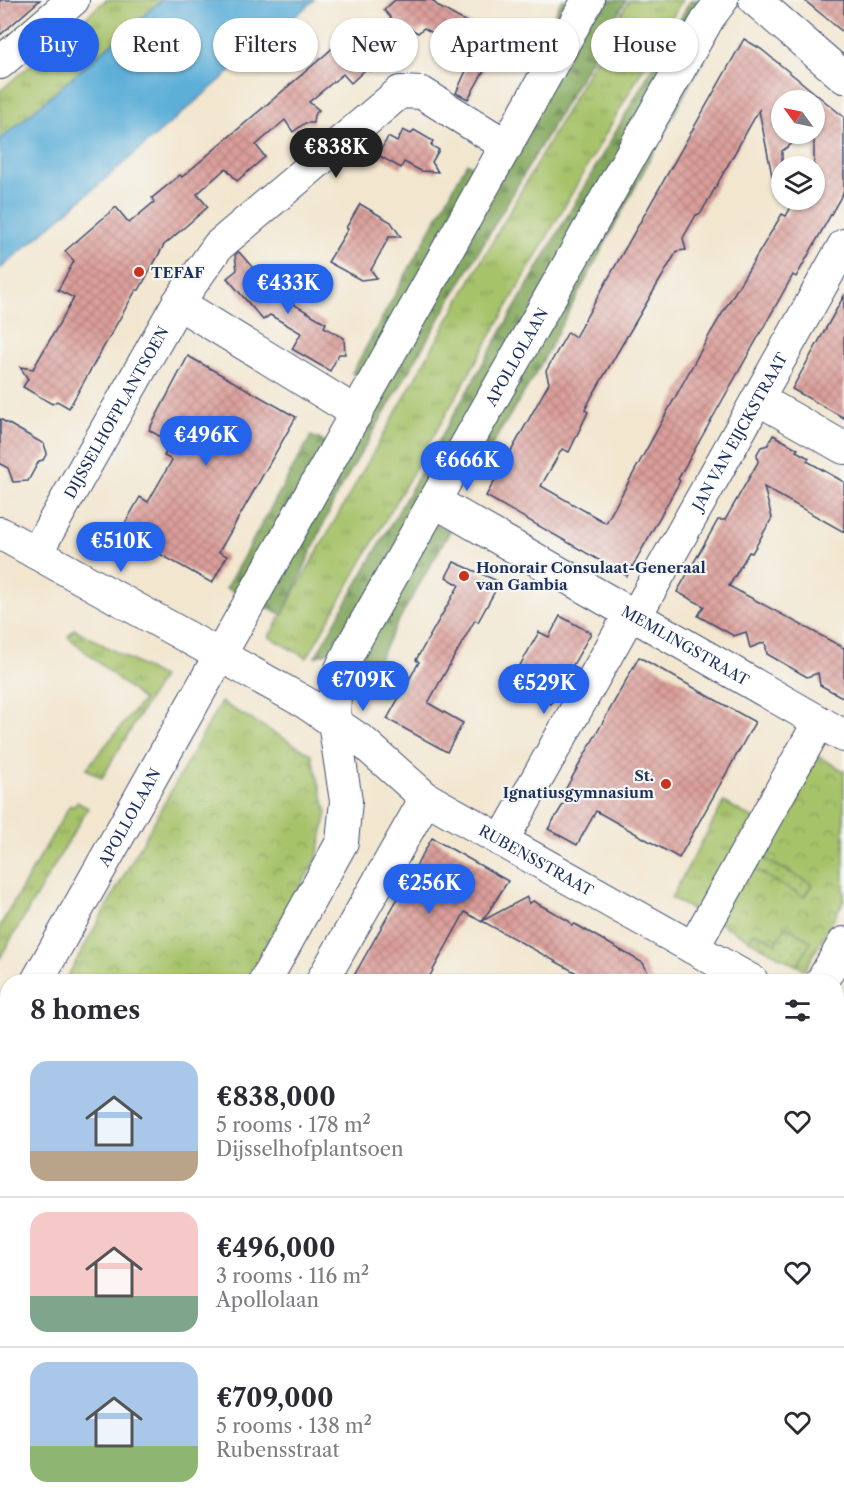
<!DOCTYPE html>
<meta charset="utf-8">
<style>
:root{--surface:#fff;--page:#f2f2f3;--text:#2b2b33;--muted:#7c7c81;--line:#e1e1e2;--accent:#2563eb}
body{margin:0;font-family:"Libre Caslon Text",serif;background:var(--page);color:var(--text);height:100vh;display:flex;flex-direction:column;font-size:22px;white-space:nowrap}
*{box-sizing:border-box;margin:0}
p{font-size:20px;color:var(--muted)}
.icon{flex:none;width:33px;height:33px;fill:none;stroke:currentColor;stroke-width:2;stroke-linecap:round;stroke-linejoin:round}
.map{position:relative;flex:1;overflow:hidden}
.details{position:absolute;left:0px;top:974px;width:844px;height:536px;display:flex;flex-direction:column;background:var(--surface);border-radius:24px 24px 0 0;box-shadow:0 2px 4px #0004}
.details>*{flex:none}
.hud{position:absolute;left:18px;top:18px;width:808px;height:54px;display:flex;gap:12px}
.needle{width:39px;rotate:303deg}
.buttons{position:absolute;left:771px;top:90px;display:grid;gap:12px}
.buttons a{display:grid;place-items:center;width:54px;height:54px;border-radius:50%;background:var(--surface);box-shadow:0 2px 4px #0004;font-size:30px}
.price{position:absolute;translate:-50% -51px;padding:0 14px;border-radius:21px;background:var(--accent);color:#fff;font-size:20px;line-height:39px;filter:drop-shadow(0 2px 3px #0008)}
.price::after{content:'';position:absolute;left:50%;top:36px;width:18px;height:14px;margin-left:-9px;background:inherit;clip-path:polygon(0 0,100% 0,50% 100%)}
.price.on{background:#222;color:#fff}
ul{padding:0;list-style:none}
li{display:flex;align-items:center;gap:18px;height:150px;padding:0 30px}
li+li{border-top:2px solid var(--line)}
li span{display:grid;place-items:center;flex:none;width:168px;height:120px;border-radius:18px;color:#555}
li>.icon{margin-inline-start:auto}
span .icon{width:72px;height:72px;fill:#fffc;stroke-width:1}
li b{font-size:26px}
h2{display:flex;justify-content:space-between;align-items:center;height:72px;padding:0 30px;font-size:26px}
.pill{padding:0 21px;border-radius:27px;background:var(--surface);box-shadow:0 2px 4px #0004;font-size:21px;line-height:54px}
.pill.on{background:var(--accent);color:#fff}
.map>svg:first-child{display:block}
.grass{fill:url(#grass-tufts);stroke:#617964;stroke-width:1.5}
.forest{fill:url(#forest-firs);stroke:#506c5e;stroke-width:1.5}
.park{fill:url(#park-crowns);stroke:#617964;stroke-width:1.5}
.garden{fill:url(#garden-dots);stroke:#617964;stroke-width:1.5}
.water{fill:#5dafd8;stroke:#3c6f9b;stroke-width:1.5}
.building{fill:url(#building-cross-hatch);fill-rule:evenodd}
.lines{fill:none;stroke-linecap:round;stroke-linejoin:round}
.minor-casing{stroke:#3b4a6f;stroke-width:34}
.minor{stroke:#fff;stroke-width:32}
.poi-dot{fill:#c8321e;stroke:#f6f6f2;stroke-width:2}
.labels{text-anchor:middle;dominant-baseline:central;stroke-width:4.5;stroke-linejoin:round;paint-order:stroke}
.poi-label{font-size:15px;font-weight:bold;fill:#1b2f5e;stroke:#f6f6f2;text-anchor:start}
.street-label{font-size:15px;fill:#1b2f5e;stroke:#f6f6f2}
</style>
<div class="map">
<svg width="844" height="1508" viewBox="0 0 844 1508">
<defs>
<pattern id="grass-tufts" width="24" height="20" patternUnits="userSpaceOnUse" patternTransform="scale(1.5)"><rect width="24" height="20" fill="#a7c36a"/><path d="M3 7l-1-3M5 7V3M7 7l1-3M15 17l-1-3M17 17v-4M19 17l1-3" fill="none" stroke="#879f5a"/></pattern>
<pattern id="forest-firs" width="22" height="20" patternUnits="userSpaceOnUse" patternTransform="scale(1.5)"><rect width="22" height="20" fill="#85a95e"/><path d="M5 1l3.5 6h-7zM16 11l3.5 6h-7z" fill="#6c8a51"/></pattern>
<pattern id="park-crowns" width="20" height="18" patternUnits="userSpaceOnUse" patternTransform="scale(1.5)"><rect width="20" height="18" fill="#a7c36a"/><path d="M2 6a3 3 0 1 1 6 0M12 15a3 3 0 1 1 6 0" fill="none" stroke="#879f5a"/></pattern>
<pattern id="garden-dots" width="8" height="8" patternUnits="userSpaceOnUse" patternTransform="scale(1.5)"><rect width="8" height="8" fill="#a7c36a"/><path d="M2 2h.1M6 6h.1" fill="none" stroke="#879f5a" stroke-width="1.8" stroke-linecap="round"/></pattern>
<pattern id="building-cross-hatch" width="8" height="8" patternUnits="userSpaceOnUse" patternTransform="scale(1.5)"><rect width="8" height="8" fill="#dc9f9a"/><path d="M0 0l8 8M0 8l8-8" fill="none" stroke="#b28281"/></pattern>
</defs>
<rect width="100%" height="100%" fill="#f6f6f2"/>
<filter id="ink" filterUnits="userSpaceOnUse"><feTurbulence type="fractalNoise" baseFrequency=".0167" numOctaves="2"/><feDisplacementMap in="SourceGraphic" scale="12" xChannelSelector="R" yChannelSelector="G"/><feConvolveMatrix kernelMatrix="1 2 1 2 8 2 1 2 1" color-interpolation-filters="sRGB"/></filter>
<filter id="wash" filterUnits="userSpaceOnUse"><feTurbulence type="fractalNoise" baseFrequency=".008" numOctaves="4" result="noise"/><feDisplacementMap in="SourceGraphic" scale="24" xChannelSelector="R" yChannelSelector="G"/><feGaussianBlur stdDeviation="1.35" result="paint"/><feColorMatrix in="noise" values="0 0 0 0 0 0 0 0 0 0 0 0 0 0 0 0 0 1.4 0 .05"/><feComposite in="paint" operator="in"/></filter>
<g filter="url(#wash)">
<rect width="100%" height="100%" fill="#f2e6cf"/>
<g class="grass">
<path d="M106,0H162L0,140V91Z"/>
<path d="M629,0H682L307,658L269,637Z"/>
<path d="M74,629L162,677L102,778L86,769L143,700L68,637Z"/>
<path d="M77,802L88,808L0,958V926L70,805L73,807Z"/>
<path d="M724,802L759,822L707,918L671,898Z"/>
</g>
<g class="forest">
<path d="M562,0H626L337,494L283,615L226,588L311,436L345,450L378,393L352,373L467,163L499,183L534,123L506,106Z"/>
<path d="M691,0H716L715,37L536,373L479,466L455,459L424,518L450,531L394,629L374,669L348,645L315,657Z"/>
</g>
<g class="park">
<path d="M221,702L311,754L327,813L317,858L245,981H65Z"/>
<path d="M812,753L844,771V900L805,970L717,922Z"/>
<path d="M7,1084V1174L0,1169V1098Z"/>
<path d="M837,1316L844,1320V1376L837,1372Z"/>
<path d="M386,1502H483L485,1503L482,1508H383Z"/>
</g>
<g class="garden">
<path d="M757,855L812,884L804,897L750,867Z"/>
<path d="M786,926L811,941L797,966L749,940L754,932L776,943Z"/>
<path d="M838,1125L844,1129V1204L837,1200Z"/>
<path d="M837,1500L844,1504V1508H728L717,1502H837Z"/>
</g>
<path class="water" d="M162,0H314L0,269V140Z"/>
<g id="blocks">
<g class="building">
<path d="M0,0H40L0,35Z"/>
<path d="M395,0H432L439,7L497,39L500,51L494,53L468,99L456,93L470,62L460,57L461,49L424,28L418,33L401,23L398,26L384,10Z"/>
<path d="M804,0H844V33L826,18Z"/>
<path d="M352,29L356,35L364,37L372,46L370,51L381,63L371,71L365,70L351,83L343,74L309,102L319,110L314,115L313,123H305L293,132L285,120L256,145L265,157L237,181L226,168L197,194L208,207L164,245L139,290H136L69,408L57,401L52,404L23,387L28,379L20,367L33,369L74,298L58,290L74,261L65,251L116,207L129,223L154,202L152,198L180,175L182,177L326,54Z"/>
<path d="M744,39L761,49L844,117V191L796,277L793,275L761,332L678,479L680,481L627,576L486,496L549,383L546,371L568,332L575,337ZM782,100H814V200H795L786,216L782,214L711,332L606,523L541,486L562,449L569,452L588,412L585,410L592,396L677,251L686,250L683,238L696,215L701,213L759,110L773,181L782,180V151L806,134H782Z"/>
<path d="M403,130L411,134L414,130L433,141L431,145L439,150L432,162L438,172L421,171L404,162L401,168L378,155L388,137L397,142Z"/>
<path d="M360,204L391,222L401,237H389L371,270L377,278L361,280L328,262L348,229L346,228Z"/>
<path d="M239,252L260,276L263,273L286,300L326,323L324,327L344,338L345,354H339L330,371L292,349L301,333L270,315L263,320L227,278L237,270L235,255Z"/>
<path d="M844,296V418L792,389Z"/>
<path d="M188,356L296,417L219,552L227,556L212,583L120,532L140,497L148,502L172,460L164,456L171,443L149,430Z"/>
<path d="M0,419L44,444L47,453L43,460L39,461L28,481L13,482L8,468L0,464Z"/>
<path d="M773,435L798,449L796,451L809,458L807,461L844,482V532L764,487L772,518L752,553L749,552L729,586L844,648V698L820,685L818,673L807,677L767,654L765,642L750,648L746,632L734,636L698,616L704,606L677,592L718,520H725L758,462L757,454L761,447L768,445Z"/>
<path d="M454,562L500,582L478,622L475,620L428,703L463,723L447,752L387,719L419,662L416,660L459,585L446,577Z"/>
<path d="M560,616L591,633L551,704L511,681L539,632L549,637Z"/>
<path d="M639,657L755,722L679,858L596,811L577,845L548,829L569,795L564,792Z"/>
<path d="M432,838L508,881L482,922L465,912L427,981H351Z"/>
<path d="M527,897L529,904L533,901L569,921L572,926L575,924L643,963L652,981H591L482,921Z"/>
</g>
</g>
</g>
<g filter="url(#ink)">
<use href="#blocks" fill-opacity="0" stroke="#3b4a6f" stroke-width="1.5"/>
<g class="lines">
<defs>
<g id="minor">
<path d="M755,0L844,77"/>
<path d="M0,63L73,0"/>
<path d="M178,303L357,413"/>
<path d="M758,399L844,448"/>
<path id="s1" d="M434,501L844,736"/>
<path id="s2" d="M0,533L306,703L363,742L426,798L752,981"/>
<path id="s3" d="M36,553L178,303L218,246L400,92L422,93L507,146"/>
<path id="s4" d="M635,617L844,245"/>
<path d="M502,841L630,614"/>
<path d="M693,948L819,722"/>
<path id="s5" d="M37,981L588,0"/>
<path id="s6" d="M265,981L342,842L346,801L334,722L335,695L340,671L351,648L709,17L722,0"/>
<path d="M322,981L426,798"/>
<path d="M822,981L844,943"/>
<path d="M837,1029L844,1033"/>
<path d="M0,1046L8,1033"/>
<path d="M0,1206L8,1210"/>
<path d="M0,1275L8,1269"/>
<path d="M837,1291L844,1295"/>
<path d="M837,1403L844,1407"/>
<path d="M0,1486L8,1490"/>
<path d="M29,1502L41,1508"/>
<path d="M548,1502L558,1508"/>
<path d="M134,1508L138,1502"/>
<path d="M358,1508L362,1502"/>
</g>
</defs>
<use href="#minor" class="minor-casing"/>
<use href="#minor" class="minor"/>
</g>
</g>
<g class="poi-dot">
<circle cx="139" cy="272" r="6"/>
<circle cx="464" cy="576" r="6"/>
<circle cx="666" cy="784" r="6"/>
</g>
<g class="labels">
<g class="poi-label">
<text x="151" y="272">TEFAF</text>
<text x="476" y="567">Honorair Consulaat-Generaal<tspan x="476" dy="17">van Gambia</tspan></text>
<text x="654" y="775" text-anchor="end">St.<tspan x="654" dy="17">Ignatiusgymnasium</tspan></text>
</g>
<g class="street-label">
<text stroke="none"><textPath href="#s6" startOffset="692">APOLLOLAAN</textPath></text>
<text stroke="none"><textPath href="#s3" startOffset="162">DIJSSELHOFPLANTSOEN</textPath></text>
<text stroke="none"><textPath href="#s4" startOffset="213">JAN VAN EIJCKSTRAAT</textPath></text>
<text stroke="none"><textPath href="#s1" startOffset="290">MEMLINGSTRAAT</textPath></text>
<text stroke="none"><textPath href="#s5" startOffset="188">APOLLOLAAN</textPath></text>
<text stroke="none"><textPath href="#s2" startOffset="630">RUBENSSTRAAT</textPath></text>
</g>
</g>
</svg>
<div class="buttons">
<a><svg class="needle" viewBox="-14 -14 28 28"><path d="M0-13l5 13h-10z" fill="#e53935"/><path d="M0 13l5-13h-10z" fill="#7c7c81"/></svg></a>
<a><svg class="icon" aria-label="layers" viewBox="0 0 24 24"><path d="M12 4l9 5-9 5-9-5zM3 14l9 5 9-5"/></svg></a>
</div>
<b class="price on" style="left:336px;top:179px">€838K</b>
<b class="price" style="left:288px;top:315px">€433K</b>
<b class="price" style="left:206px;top:467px">€496K</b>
<b class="price" style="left:467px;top:492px">€666K</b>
<b class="price" style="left:121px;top:573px">€510K</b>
<b class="price" style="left:363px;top:712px">€709K</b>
<b class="price" style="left:544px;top:715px">€529K</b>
<b class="price" style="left:429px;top:915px">€256K</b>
<div class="hud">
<a class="pill on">Buy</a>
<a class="pill">Rent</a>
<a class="pill">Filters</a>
<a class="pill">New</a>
<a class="pill">Apartment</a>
<a class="pill">House</a>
</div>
<section class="details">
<h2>8 homes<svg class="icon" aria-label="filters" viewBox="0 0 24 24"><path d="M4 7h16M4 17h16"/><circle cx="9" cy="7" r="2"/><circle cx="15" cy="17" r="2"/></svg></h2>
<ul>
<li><span style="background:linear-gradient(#a9c7e8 75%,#b9a48a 0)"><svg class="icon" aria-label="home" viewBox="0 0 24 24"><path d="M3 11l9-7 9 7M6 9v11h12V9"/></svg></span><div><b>€838,000</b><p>5 rooms · 178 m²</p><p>Dijsselhofplantsoen</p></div><svg class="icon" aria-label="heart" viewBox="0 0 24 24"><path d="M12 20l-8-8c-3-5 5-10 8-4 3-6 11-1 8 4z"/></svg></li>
<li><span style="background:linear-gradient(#f6c9c9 70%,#7fa58c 0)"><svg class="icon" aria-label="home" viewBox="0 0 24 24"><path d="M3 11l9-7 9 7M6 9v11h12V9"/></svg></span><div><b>€496,000</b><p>3 rooms · 116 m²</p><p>Apollolaan</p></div><svg class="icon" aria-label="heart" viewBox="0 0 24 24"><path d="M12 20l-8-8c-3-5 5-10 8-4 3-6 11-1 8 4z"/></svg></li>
<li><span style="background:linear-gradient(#a9c7e8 70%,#8fb573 0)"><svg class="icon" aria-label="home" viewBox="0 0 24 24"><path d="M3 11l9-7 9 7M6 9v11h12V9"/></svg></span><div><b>€709,000</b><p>5 rooms · 138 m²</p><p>Rubensstraat</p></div><svg class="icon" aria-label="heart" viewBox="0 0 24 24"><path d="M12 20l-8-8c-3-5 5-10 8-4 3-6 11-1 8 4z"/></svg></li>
</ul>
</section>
</div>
